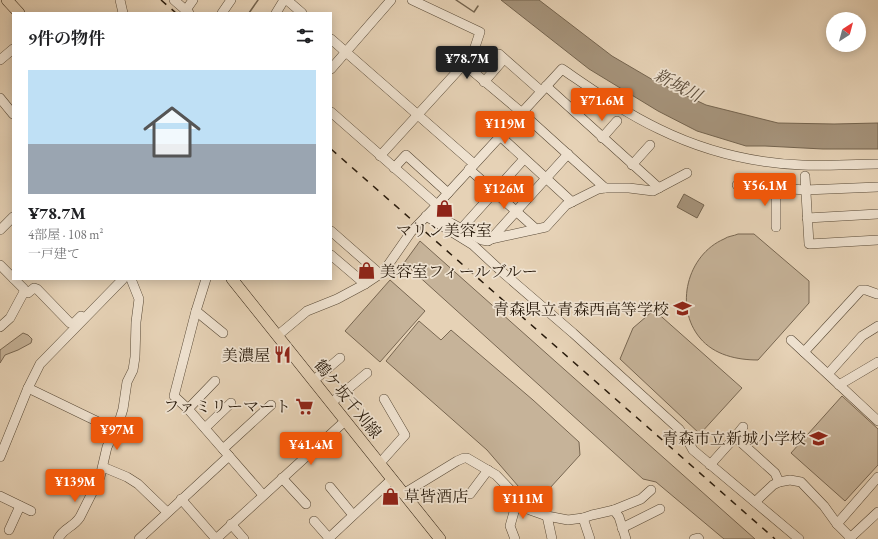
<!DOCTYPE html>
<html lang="ja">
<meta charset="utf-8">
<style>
:root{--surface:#fff;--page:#f2f2f2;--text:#202124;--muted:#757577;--accent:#ea580c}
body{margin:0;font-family:"EB Garamond","Noto Serif JP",serif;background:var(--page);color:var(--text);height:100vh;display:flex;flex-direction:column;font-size:15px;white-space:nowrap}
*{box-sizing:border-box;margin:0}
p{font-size:13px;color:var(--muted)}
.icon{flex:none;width:22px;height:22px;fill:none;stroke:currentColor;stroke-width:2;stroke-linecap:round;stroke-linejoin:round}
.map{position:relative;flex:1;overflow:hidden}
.sheet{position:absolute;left:12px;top:12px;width:320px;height:268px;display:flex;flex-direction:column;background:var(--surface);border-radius:0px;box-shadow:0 2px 10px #0003}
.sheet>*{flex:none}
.needle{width:26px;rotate:36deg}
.tools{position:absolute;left:826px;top:12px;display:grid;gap:8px}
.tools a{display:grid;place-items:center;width:40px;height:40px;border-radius:50%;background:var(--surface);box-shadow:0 2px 10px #0003;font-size:20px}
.price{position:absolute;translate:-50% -34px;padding:0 9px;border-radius:4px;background:var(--accent);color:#fff;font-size:13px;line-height:26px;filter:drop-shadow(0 1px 2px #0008)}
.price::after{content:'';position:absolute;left:50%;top:24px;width:12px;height:9px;margin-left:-6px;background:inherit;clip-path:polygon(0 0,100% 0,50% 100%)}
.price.active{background:#222;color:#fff}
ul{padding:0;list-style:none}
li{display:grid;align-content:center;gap:8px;height:212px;padding:0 16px}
li span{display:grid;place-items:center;height:124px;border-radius:0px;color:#555}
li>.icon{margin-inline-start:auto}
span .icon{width:72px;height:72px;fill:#fffc;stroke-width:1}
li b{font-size:17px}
h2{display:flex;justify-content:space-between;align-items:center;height:48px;padding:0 16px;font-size:17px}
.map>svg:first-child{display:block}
.green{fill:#c6b399;stroke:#786752}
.water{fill:#a6947c;stroke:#74644f}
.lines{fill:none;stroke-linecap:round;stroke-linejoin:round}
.stream{stroke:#74644f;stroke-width:1.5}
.minor-casing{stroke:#584936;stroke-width:10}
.major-casing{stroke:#291b0c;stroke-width:12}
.minor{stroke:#efe2d0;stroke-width:9}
.major{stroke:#e6d2b6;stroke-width:11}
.rail{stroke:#291b0c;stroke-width:1.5;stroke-dasharray:7 7;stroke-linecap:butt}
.labels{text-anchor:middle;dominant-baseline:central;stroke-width:3.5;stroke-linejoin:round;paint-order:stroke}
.poi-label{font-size:16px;fill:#291b0c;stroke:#efe2d0;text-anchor:end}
.street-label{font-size:16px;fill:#291b0c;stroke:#efe2d0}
.water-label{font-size:17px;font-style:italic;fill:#5b4b39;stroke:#efe2d0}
</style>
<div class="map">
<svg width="878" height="539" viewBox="0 0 878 539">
<rect width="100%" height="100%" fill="#e6d2b6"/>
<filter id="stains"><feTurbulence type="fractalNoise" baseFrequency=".005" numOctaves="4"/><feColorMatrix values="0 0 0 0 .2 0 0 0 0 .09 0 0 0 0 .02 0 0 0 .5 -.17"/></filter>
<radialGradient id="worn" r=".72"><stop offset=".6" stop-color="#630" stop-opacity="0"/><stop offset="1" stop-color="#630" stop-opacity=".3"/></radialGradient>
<g class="green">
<path d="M738,234H754L809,281V303L758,360C737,360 714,355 700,338C674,307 687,255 724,239C728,236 734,236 738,234Z"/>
<path d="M420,241L755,539H724L656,482L643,479L404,263Z"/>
<path d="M390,280L425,311L380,362L345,331Z"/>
<path d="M654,310L742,388L700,434L620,359L633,328Z"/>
<path d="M419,321L441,340L451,330L533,400L579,442L580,455L539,500L531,501L487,450L386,361Z"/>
<path d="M23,333L28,335L32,339L31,343L18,350L5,355L0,363V350Z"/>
<path d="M842,396L878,429V465L845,501L791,453Z"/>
</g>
<g class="water">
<path d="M501,0H539L612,56L653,80L706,105L778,123L834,124L878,123V149H823L765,146H746L697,131L658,111L589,69Z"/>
<path d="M684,194L704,205L697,218L677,207Z"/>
</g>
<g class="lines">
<g class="stream">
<path d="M456,0L474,12L478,6"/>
<path d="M249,13L258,0"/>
</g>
<defs>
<g id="minor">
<path d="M120,0L123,13"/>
<path d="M174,0L189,13"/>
<path d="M287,0L302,13"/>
<path d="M412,0L480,32L473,53"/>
<path d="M186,10L193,0"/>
<path d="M222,13L231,0"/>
<path d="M276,13L284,0"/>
<path d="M331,39L474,164"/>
<path d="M470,56L473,53L499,54L541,91"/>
<path d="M0,60L13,49"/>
<path d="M331,69L391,0"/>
<path d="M484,82L504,59"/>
<path d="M546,86L659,188"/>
<path d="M0,98L13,114"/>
<path d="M331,112L437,205"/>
<path d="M500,136L572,202"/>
<path d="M602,138L617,121"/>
<path d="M380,156L464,64L521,112L605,188"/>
<path d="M632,165L650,145"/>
<path d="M394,168L406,155L448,193"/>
<path d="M469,169L536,229"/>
<path d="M805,176L809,244L878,240"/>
<path d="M737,185L805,190L878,187"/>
<path d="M776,188V227"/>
<path d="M436,215L482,240L488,241L491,239L568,154"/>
<path d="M426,216L473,245L501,271L573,333L679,429L688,441L693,450L799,539"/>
<path d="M807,218L878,214"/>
<path d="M461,229L524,159"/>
<path d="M0,230L13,217"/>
<path d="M331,231L380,274"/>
<path d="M491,239L546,227L566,205L598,189L605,188H629L653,191L687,173"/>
<path d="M331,255L365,284"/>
<path d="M0,265L13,278"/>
<path d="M14,279L24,289V292"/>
<path d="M206,279L196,311L174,396L188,409L263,495"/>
<path d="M196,311L223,333"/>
<path d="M0,327L10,318L24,292L28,293L34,288L37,289L70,323H74L81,316"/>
<path d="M277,336L307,311L337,299L365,284L380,274L386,268L411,232L437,205L562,69C593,90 625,113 659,129C704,151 753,163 802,165C827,166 853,164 878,164"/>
<path d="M791,340L878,421"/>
<path d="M804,352L861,290H866L877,294"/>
<path d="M828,374L862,336L878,326"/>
<path d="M313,381L340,358"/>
<path d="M839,385L878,362"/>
<path d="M28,388L115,430"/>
<path d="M331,403L367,373"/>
<path d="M188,409L215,381"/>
<path d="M205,428L231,403"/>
<path d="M735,437L743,427"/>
<path d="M223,449L271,405"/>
<path d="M0,457L28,388L40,364L123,279"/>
<path d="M380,463L405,435L384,399"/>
<path d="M710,465L735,437L775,473L779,482L790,480L801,482L824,506L837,524L850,537"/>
<path d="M103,467L127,477L138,484L167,512"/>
<path d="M282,478L306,504"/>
<path d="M330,487L353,515"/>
<path d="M403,494L457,461L464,458H467L496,475L530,510L547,516L568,520L583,518L592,515L614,510L619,517L626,539"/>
<path d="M470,494L488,470"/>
<path d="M0,496L31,511"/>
<path d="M181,499L216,539"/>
<path d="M756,501L773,485L779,482"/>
<path d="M614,510L641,499L651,490"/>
<path d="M547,516L552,539"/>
<path d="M583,518L590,539"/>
<path d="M314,521L329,538"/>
<path d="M231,524L244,539"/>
<path d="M837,524L878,477"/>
<path d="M622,528L660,509"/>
<path d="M9,530L20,506"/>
<path d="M58,539C64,527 73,528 80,517L100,477L107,447L119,422L123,409L127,382L133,370L135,357L136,322L139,299L131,279"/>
<path d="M139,539L229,456"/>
<path d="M216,539L345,421"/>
<path d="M328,539L392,479"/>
<path d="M515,539L510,526L514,512L520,500"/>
<path d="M694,539L698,538L699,539"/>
<path d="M849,539L878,512"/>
</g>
<g id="major">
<path d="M7,0L19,13"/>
<path d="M232,279L440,539"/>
</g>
</defs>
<use href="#minor" class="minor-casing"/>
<use href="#major" class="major-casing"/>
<use href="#minor" class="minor"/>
<use href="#major" class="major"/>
<g class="rail">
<path d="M161,0L176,13"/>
<path d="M331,149L775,539"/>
</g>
</g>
<defs>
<symbol id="shop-bare" viewBox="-9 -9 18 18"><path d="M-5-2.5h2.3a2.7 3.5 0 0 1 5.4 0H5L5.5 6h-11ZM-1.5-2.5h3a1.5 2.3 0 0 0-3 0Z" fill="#8f2418" stroke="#efe2d0" stroke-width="2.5" paint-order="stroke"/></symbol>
<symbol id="school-bare" viewBox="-9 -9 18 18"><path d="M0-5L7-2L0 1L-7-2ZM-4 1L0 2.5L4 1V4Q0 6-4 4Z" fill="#8f2418" stroke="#efe2d0" stroke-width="2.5" paint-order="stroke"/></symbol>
<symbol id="restaurant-bare" viewBox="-9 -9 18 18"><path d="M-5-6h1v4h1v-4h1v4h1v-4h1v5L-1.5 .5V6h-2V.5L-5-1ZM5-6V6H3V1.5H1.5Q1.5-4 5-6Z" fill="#8f2418" stroke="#efe2d0" stroke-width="2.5" paint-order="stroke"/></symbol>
<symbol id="supermarket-bare" viewBox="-9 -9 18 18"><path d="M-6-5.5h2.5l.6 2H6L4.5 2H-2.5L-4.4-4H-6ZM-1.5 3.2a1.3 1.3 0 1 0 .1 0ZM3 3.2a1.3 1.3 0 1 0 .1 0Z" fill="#8f2418" stroke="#efe2d0" stroke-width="2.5" paint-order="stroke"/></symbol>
</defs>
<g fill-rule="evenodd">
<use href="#shop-bare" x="432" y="196" width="25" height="25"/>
<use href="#shop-bare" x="354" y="258" width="25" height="25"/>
<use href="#school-bare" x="670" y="296" width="25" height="25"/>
<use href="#restaurant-bare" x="270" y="342" width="25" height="25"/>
<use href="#supermarket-bare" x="292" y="394" width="25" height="25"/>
<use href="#school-bare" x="806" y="426" width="25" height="25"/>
<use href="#shop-bare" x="378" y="484" width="25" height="25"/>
</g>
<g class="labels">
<g class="poi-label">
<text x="444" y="230" text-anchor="middle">マリン美容室</text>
<text x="380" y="271" text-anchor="start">美容室フィールブルー</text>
<text x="669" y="309">青森県立青森西高等学校</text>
<text x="270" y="355">美濃屋</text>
<text x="291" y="406">ファミリーマート</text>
<text x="806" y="438">青森市立新城小学校</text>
<text x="404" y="496" text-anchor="start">草皆酒店</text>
</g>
<g class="street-label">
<text transform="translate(348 399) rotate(51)">鶴ケ坂千刈線</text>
</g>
<g class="water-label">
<text transform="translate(678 85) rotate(28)">新城川</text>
</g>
</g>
<rect width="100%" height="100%" filter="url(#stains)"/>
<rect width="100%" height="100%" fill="url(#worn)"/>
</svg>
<div class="tools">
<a><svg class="needle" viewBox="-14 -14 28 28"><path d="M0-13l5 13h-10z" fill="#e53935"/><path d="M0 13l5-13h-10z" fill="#757577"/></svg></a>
</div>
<b class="price active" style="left:467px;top:80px">¥78.7M</b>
<b class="price" style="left:602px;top:122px">¥71.6M</b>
<b class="price" style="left:505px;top:145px">¥119M</b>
<b class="price" style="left:765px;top:207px">¥56.1M</b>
<b class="price" style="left:504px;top:210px">¥126M</b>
<b class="price" style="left:117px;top:451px">¥97M</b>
<b class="price" style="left:311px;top:466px">¥41.4M</b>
<b class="price" style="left:75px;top:503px">¥139M</b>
<b class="price" style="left:523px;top:520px">¥111M</b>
<section class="sheet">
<h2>9件の物件<svg class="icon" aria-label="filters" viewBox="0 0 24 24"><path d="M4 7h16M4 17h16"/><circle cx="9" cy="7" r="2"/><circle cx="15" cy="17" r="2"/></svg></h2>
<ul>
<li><span style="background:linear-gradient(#bfe0f5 60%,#9aa5b1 0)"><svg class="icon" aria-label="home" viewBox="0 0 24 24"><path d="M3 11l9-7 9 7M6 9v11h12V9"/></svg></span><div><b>¥78.7M</b><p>4部屋 · 108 m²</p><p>一戸建て</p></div></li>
</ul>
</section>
</div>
